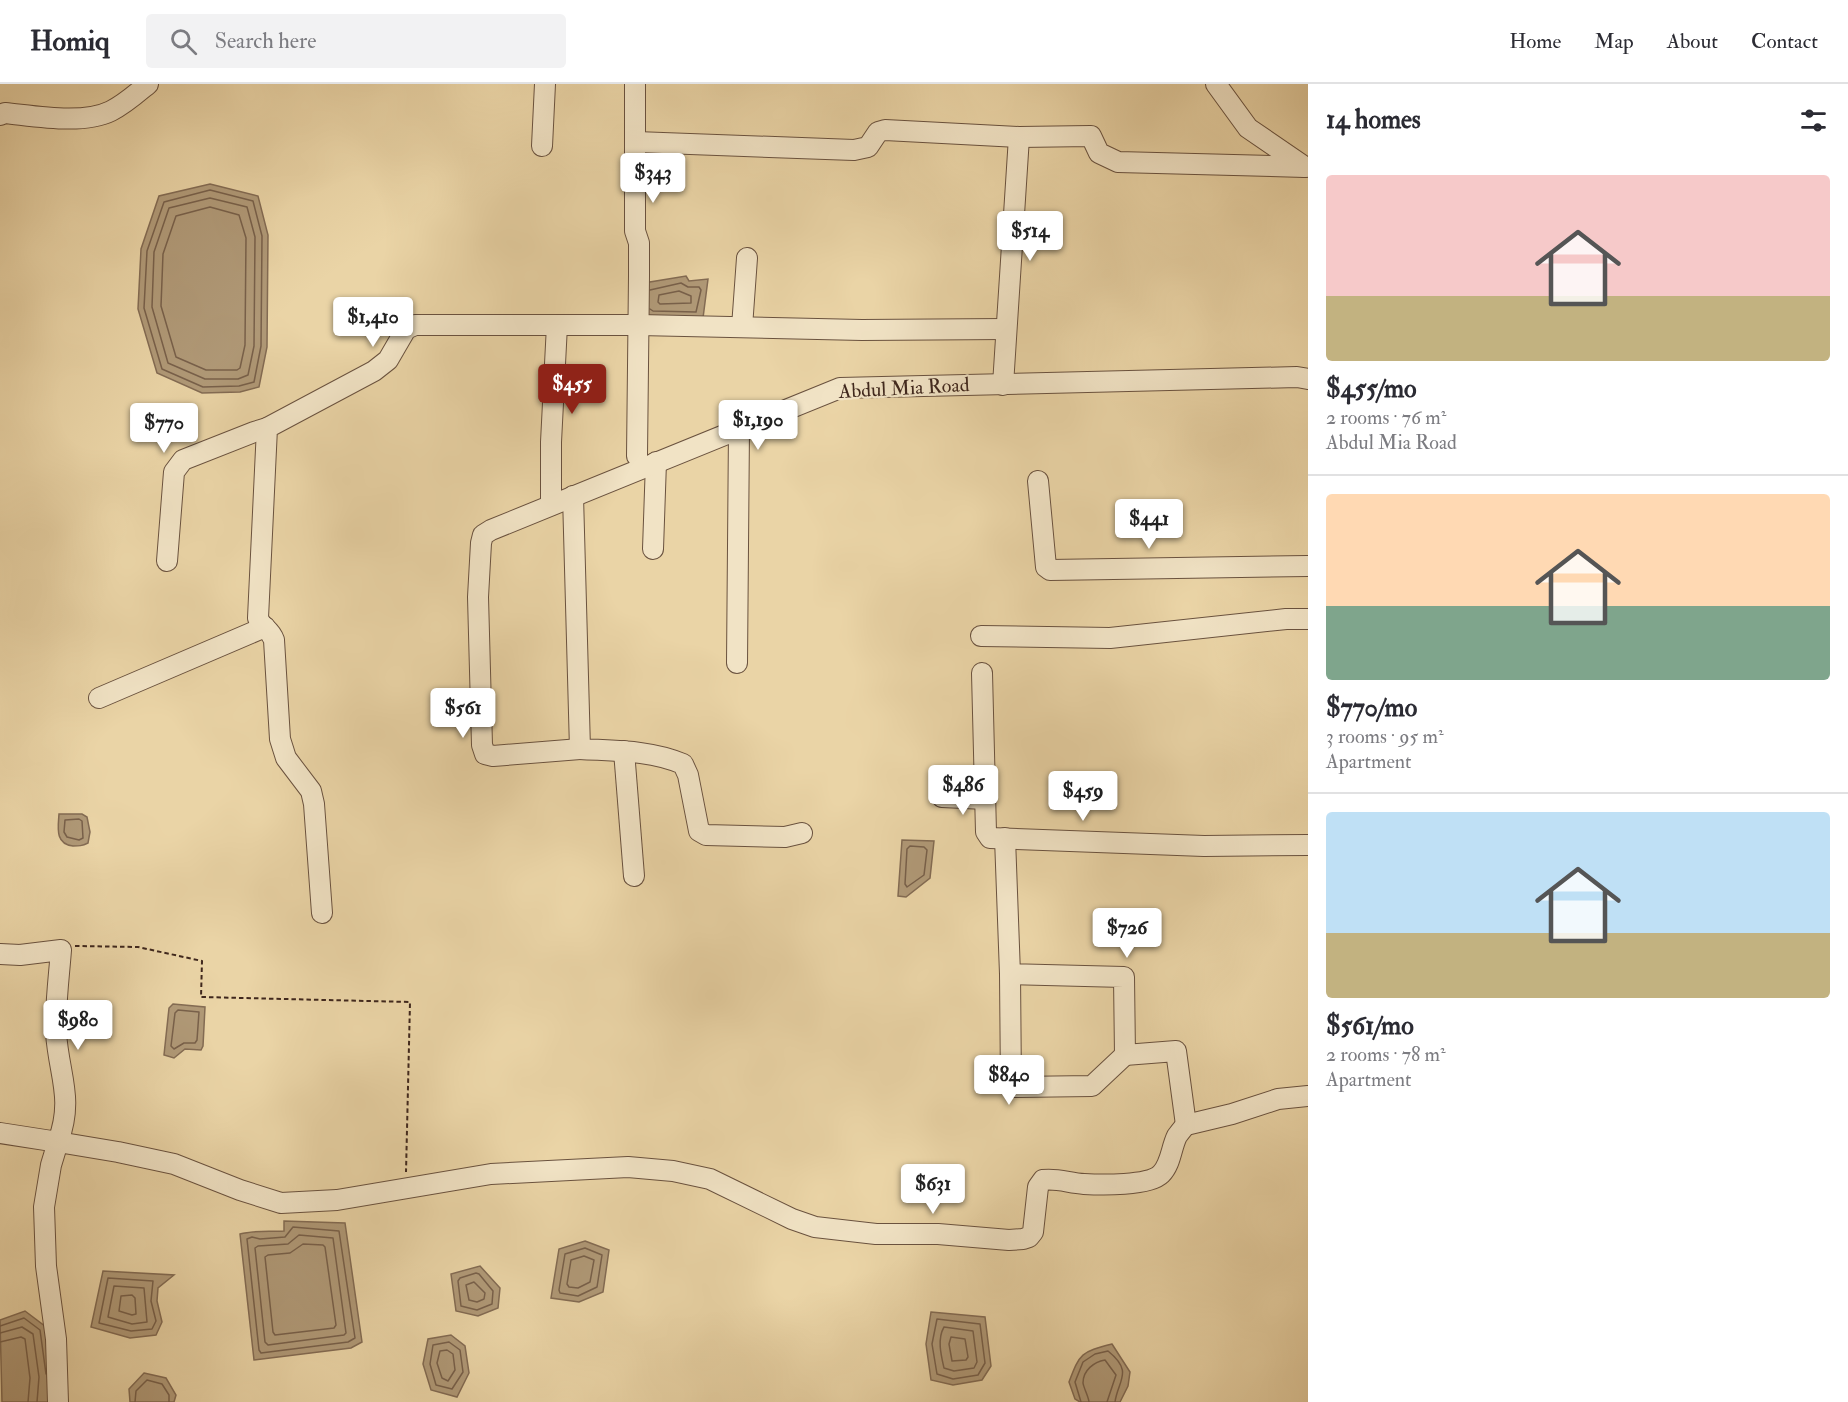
<!DOCTYPE html>
<meta charset="utf-8">
<style>
:root{--surface:#fff;--page:#f2f2f3;--text:#2b2b33;--muted:#7c7c81;--line:#e1e1e2;--accent:#8f2418}
body{margin:0;font-family:"IM FELL Double Pica",serif;background:var(--page);color:var(--text);height:100vh;display:flex;flex-direction:column;font-size:22px;white-space:nowrap}
*{box-sizing:border-box;margin:0}
p{font-size:20px;color:var(--muted)}
.icon{flex:none;width:33px;height:33px;fill:none;stroke:currentColor;stroke-width:2;stroke-linecap:round;stroke-linejoin:round}
.map{position:relative;flex:1;overflow:hidden}
.panel{display:flex;flex-direction:column;background:var(--surface);width:540px}
.panel>*{flex:none}
.price{position:absolute;translate:-50% -51px;padding:0 14px;border-radius:6px;background:#fff;color:#222;font-size:20px;line-height:39px;filter:drop-shadow(0 2px 3px #0008)}
.price::after{content:'';position:absolute;left:50%;top:36px;width:18px;height:14px;margin-left:-9px;background:inherit;clip-path:polygon(0 0,100% 0,50% 100%)}
.price.selected{background:var(--accent);color:#fff}
ul{padding:0;list-style:none}
li{display:grid;align-content:center;gap:12px;height:318px;padding:0 18px}
li+li{border-top:2px solid var(--line)}
li span{display:grid;place-items:center;height:186px;border-radius:6px;color:#555}
li>.icon{margin-inline-start:auto}
span .icon{width:108px;height:108px;fill:#fffc;stroke-width:1}
li b{font-size:26px}
h2{display:flex;justify-content:space-between;align-items:center;height:72px;padding:0 18px;font-size:26px}
header{display:flex;align-items:center;gap:36px;box-sizing:border-box;height:84px;padding:0 30px;background:var(--surface);border-bottom:2px solid var(--line)}
header strong{font-size:28px}
nav{display:flex;gap:33px;margin-inline-start:auto;font-size:21px}
.search{width:420px;height:54px;background:var(--page);display:flex;align-items:center;gap:15px;box-sizing:border-box;padding:0 21px;border-radius:6px;color:var(--muted);font-size:22px}
main{display:flex;flex:1;min-height:0}
.map>svg:first-child{display:block}
.water{fill:#b09977;stroke:#836b53;stroke-width:1.5}
.lines{fill:none;stroke-linecap:round;stroke-linejoin:round}
.shore{stroke:#78604a;stroke-width:1.5}
.minor-casing{stroke:#6a523f;stroke-width:22}
.path{stroke:#3f271d;stroke-width:2;stroke-dasharray:4.5 3;stroke-linecap:butt}
.minor{stroke:#f1e3c5;stroke-width:20}
.labels{text-anchor:middle;dominant-baseline:central;stroke-width:4.5;stroke-linejoin:round;paint-order:stroke}
.street-label{font-size:20px;fill:#3f271d;stroke:#f1e3c5}
</style>
<header>
<strong>Homiq</strong>
<div class="search"><svg class="icon" aria-label="search" viewBox="0 0 24 24"><circle cx="10" cy="10" r="6"/><path d="M15 15l6 6"/></svg>Search here</div>
<nav><a>Home</a><a>Map</a><a>About</a><a>Contact</a></nav>
</header>
<main>
<div class="map">
<svg width="1308" height="1318" viewBox="0 0 1308 1318">
<rect width="100%" height="100%" fill="#ead4a6"/>
<filter id="stains"><feTurbulence type="fractalNoise" baseFrequency=".00333" numOctaves="4"/><feColorMatrix values="0 0 0 0 .2 0 0 0 0 .09 0 0 0 0 .02 0 0 0 .5 -.17"/></filter>
<radialGradient id="worn" r=".72"><stop offset=".6" stop-color="#630" stop-opacity="0"/><stop offset="1" stop-color="#630" stop-opacity=".3"/></radialGradient>
<g class="water">
<path d="M210,100L258,112L268,151L267,263L259,303L240,308L202,309L157,289L138,225L141,165L159,112Z"/>
<path d="M686,192L689,197L708,195L703,234L644,233V199Z"/>
<path d="M59,730H82L87,733L90,748L88,759C82,762 79,762 73,762C55,760 58,744 59,730Z"/>
<path d="M902,756L934,757L930,794L906,813L898,812Z"/>
<path d="M173,920L205,923L203,962L201,966L185,965L174,974L164,971L169,924Z"/>
<path d="M284,1137L345,1139L362,1258L351,1264L254,1276L240,1150C254,1146 269,1148 284,1147Z"/>
<path d="M585,1157L609,1166L603,1208L579,1218L551,1214L559,1165Z"/>
<path d="M480,1182L500,1204L498,1224L478,1232L456,1227L451,1190Z"/>
<path d="M103,1187L174,1191L158,1204L157,1217L162,1238L156,1251L130,1254L91,1243Z"/>
<path d="M25,1227L46,1243L51,1318H2L0,1236Z"/>
<path d="M931,1228L985,1233L991,1282L982,1296L953,1301L931,1296L926,1260Z"/>
<path d="M451,1251L465,1262L469,1289L457,1313L431,1306L423,1280L428,1255Z"/>
<path d="M1112,1260L1130,1288L1128,1302L1120,1318H1080L1075,1315L1069,1298C1080,1269 1081,1268 1112,1260Z"/>
<path d="M144,1289L166,1294L176,1311L174,1318H130L129,1305Z"/>
</g>
<g class="lines">
<g class="shore">
<path d="M210,106L253,117L262,152L261,262L254,298L239,302L203,303L162,285L144,224L147,167L164,118Z"/>
<path d="M210,114L247,123L255,153L254,262L248,291L238,295H205L168,279L152,223L154,168L169,124Z"/>
<path d="M210,123L239,131L246,154L245,261L240,284L237,286H206L176,273L161,222L163,170L176,132Z"/>
<path d="M679,207L691,212V219L660,220L658,218L659,211Z"/>
<path d="M650,225L653,227L696,228L701,206L699,203H688L681,199L650,206"/>
<path d="M79,735L82,737L83,754L79,756L67,753L64,748L65,736Z"/>
<path d="M910,762L924,763L927,766L924,791L907,803L905,800L907,765Z"/>
<path d="M178,926L199,928L197,956L195,959H184L174,965L171,962L175,929Z"/>
<path d="M293,1143L339,1147L355,1254L348,1258L261,1269L259,1266L247,1155L252,1153L260,1155L285,1153Z"/>
<path d="M299,1151L333,1154L346,1249L344,1251L268,1261L265,1258L255,1164L258,1162L288,1160Z"/>
<path d="M303,1160L323,1161L325,1163L336,1241L334,1244L275,1251L273,1248L265,1173L268,1171L290,1169Z"/>
<path d="M585,1164L602,1171L597,1203L578,1212L560,1209L559,1206L565,1170Z"/>
<path d="M584,1172L594,1176L590,1198L578,1204L569,1203L567,1200L571,1176Z"/>
<path d="M476,1189L479,1190L493,1207L492,1220L477,1226L461,1222L458,1197L460,1194Z"/>
<path d="M108,1194L153,1197L151,1217L156,1237L152,1245L131,1247L99,1239Z"/>
<path d="M474,1198L485,1209L484,1215L477,1218L469,1216L466,1201Z"/>
<path d="M114,1202L144,1204L147,1238L132,1240L108,1233Z"/>
<path d="M132,1211L135,1214L136,1230L132,1231L119,1227L121,1212Z"/>
<path d="M937,1235L980,1240L985,1279L978,1291L953,1295L937,1290L932,1260Z"/>
<path d="M0,1242L24,1234L40,1246L46,1290"/>
<path d="M944,1243L973,1247L977,1278L974,1284L954,1287L944,1284C941,1271 937,1255 944,1243Z"/>
<path d="M0,1249L22,1243L33,1250L39,1293L37,1318"/>
<path d="M951,1253L965,1255L968,1273L966,1276L952,1277L949,1260Z"/>
<path d="M0,1258L21,1253L25,1255L30,1294L28,1318"/>
<path d="M449,1258L460,1266L463,1288L452,1305L436,1301L430,1280L433,1261Z"/>
<path d="M447,1266L453,1270L455,1286L448,1297L442,1294L437,1279L440,1267Z"/>
<path d="M135,1318L136,1307L147,1296L162,1300L169,1311V1318"/>
<path d="M1081,1318L1075,1298L1083,1278L1095,1270L1108,1267C1134,1288 1118,1296 1115,1318"/>
<path d="M1089,1318C1088,1311 1084,1305 1083,1299C1083,1286 1094,1278 1105,1276L1116,1291L1107,1318"/>
</g>
<defs>
<g id="minor">
<path d="M635,0V147L639,159V192L637,372"/>
<path d="M1216,0L1248,44L1305,83"/>
<path d="M0,31L5,29C35,32 83,41 111,27C125,20 136,10 148,0"/>
<path d="M636,58L854,66L868,63L878,48L885,46L1019,53L1091,52L1099,69L1118,78L1305,83"/>
<path d="M542,62L545,0"/>
<path d="M742,243L747,174"/>
<path d="M1003,301L1019,53"/>
<path d="M1038,397L1046,483L1050,486L1308,482"/>
<path d="M573,412L580,665C614,667 651,666 683,680L688,691L699,747L706,751L785,753L802,749"/>
<path d="M551,421V358L557,241"/>
<path d="M653,465L656,378"/>
<path d="M167,477L174,388L183,376L254,348L267,344"/>
<path d="M981,552L1110,554L1286,535H1308"/>
<path d="M737,579L739,345"/>
<path d="M982,589L986,748L990,754L1204,762L1308,761"/>
<path d="M99,614L265,543"/>
<path d="M580,665L493,672L485,670L482,661L478,513L481,459L483,451L491,446L840,304L1297,293L1308,295"/>
<path d="M624,667L634,792"/>
<path d="M942,713L986,715"/>
<path d="M1005,754L1010,890L1124,893L1125,971L1176,967L1186,1041"/>
<path d="M322,829L314,720L311,707L286,674L280,655L274,556C270,544 261,544 258,534L267,344L374,287L388,276L406,245L415,241H639L862,246L1005,245"/>
<path d="M0,870L20,871L61,866C59,893 55,922 56,949C59,992 74,1014 58,1058L0,1049"/>
<path d="M1010,890L1011,1003L1092,1002L1125,971"/>
<path d="M58,1318L56,1255L46,1182L44,1123L51,1081L58,1058L118,1068L174,1080L240,1106L281,1119L337,1116L491,1090L628,1083L673,1087L710,1095L792,1135L815,1143L876,1150H938L1009,1156L1023,1155L1029,1153L1033,1148L1038,1103L1043,1096C1057,1094 1069,1099 1084,1100C1101,1101 1149,1102 1161,1090C1171,1080 1171,1064 1177,1052C1180,1048 1183,1044 1186,1041L1232,1030L1278,1015L1308,1012"/>
</g>
</defs>
<use href="#minor" class="minor-casing"/>
<path class="path" d="M75,862L138,863L202,877L201,913L410,918L406,1088"/>
<use href="#minor" class="minor"/>
</g>
<g class="labels">
<g class="street-label">
<text transform="translate(904 304) rotate(-3)">Abdul Mia Road</text>
</g>
</g>
<rect width="100%" height="100%" filter="url(#stains)"/>
<rect width="100%" height="100%" fill="url(#worn)"/>
</svg>
<b class="price" style="left:653px;top:120px">$343</b>
<b class="price" style="left:1030px;top:178px">$514</b>
<b class="price" style="left:373px;top:264px">$1,410</b>
<b class="price selected" style="left:572px;top:331px">$455</b>
<b class="price" style="left:758px;top:367px">$1,190</b>
<b class="price" style="left:164px;top:370px">$770</b>
<b class="price" style="left:1149px;top:466px">$441</b>
<b class="price" style="left:463px;top:655px">$561</b>
<b class="price" style="left:963px;top:732px">$486</b>
<b class="price" style="left:1083px;top:738px">$459</b>
<b class="price" style="left:1127px;top:875px">$726</b>
<b class="price" style="left:78px;top:967px">$980</b>
<b class="price" style="left:1009px;top:1022px">$840</b>
<b class="price" style="left:933px;top:1131px">$631</b>
</div>
<section class="panel">
<h2>14 homes<svg class="icon" aria-label="filters" viewBox="0 0 24 24"><path d="M4 7h16M4 17h16"/><circle cx="9" cy="7" r="2"/><circle cx="15" cy="17" r="2"/></svg></h2>
<ul>
<li><span style="background:linear-gradient(#f6c9c9 65%,#c2b280 0)"><svg class="icon" aria-label="home" viewBox="0 0 24 24"><path d="M3 11l9-7 9 7M6 9v11h12V9"/></svg></span><div><b>$455/mo</b><p>2 rooms · 76 m²</p><p>Abdul Mia Road</p></div></li>
<li><span style="background:linear-gradient(#ffd9b3 60%,#7fa58c 0)"><svg class="icon" aria-label="home" viewBox="0 0 24 24"><path d="M3 11l9-7 9 7M6 9v11h12V9"/></svg></span><div><b>$770/mo</b><p>3 rooms · 95 m²</p><p>Apartment</p></div></li>
<li><span style="background:linear-gradient(#bfe0f5 65%,#c2b280 0)"><svg class="icon" aria-label="home" viewBox="0 0 24 24"><path d="M3 11l9-7 9 7M6 9v11h12V9"/></svg></span><div><b>$561/mo</b><p>2 rooms · 78 m²</p><p>Apartment</p></div></li>
</ul>
</section>
</main>
